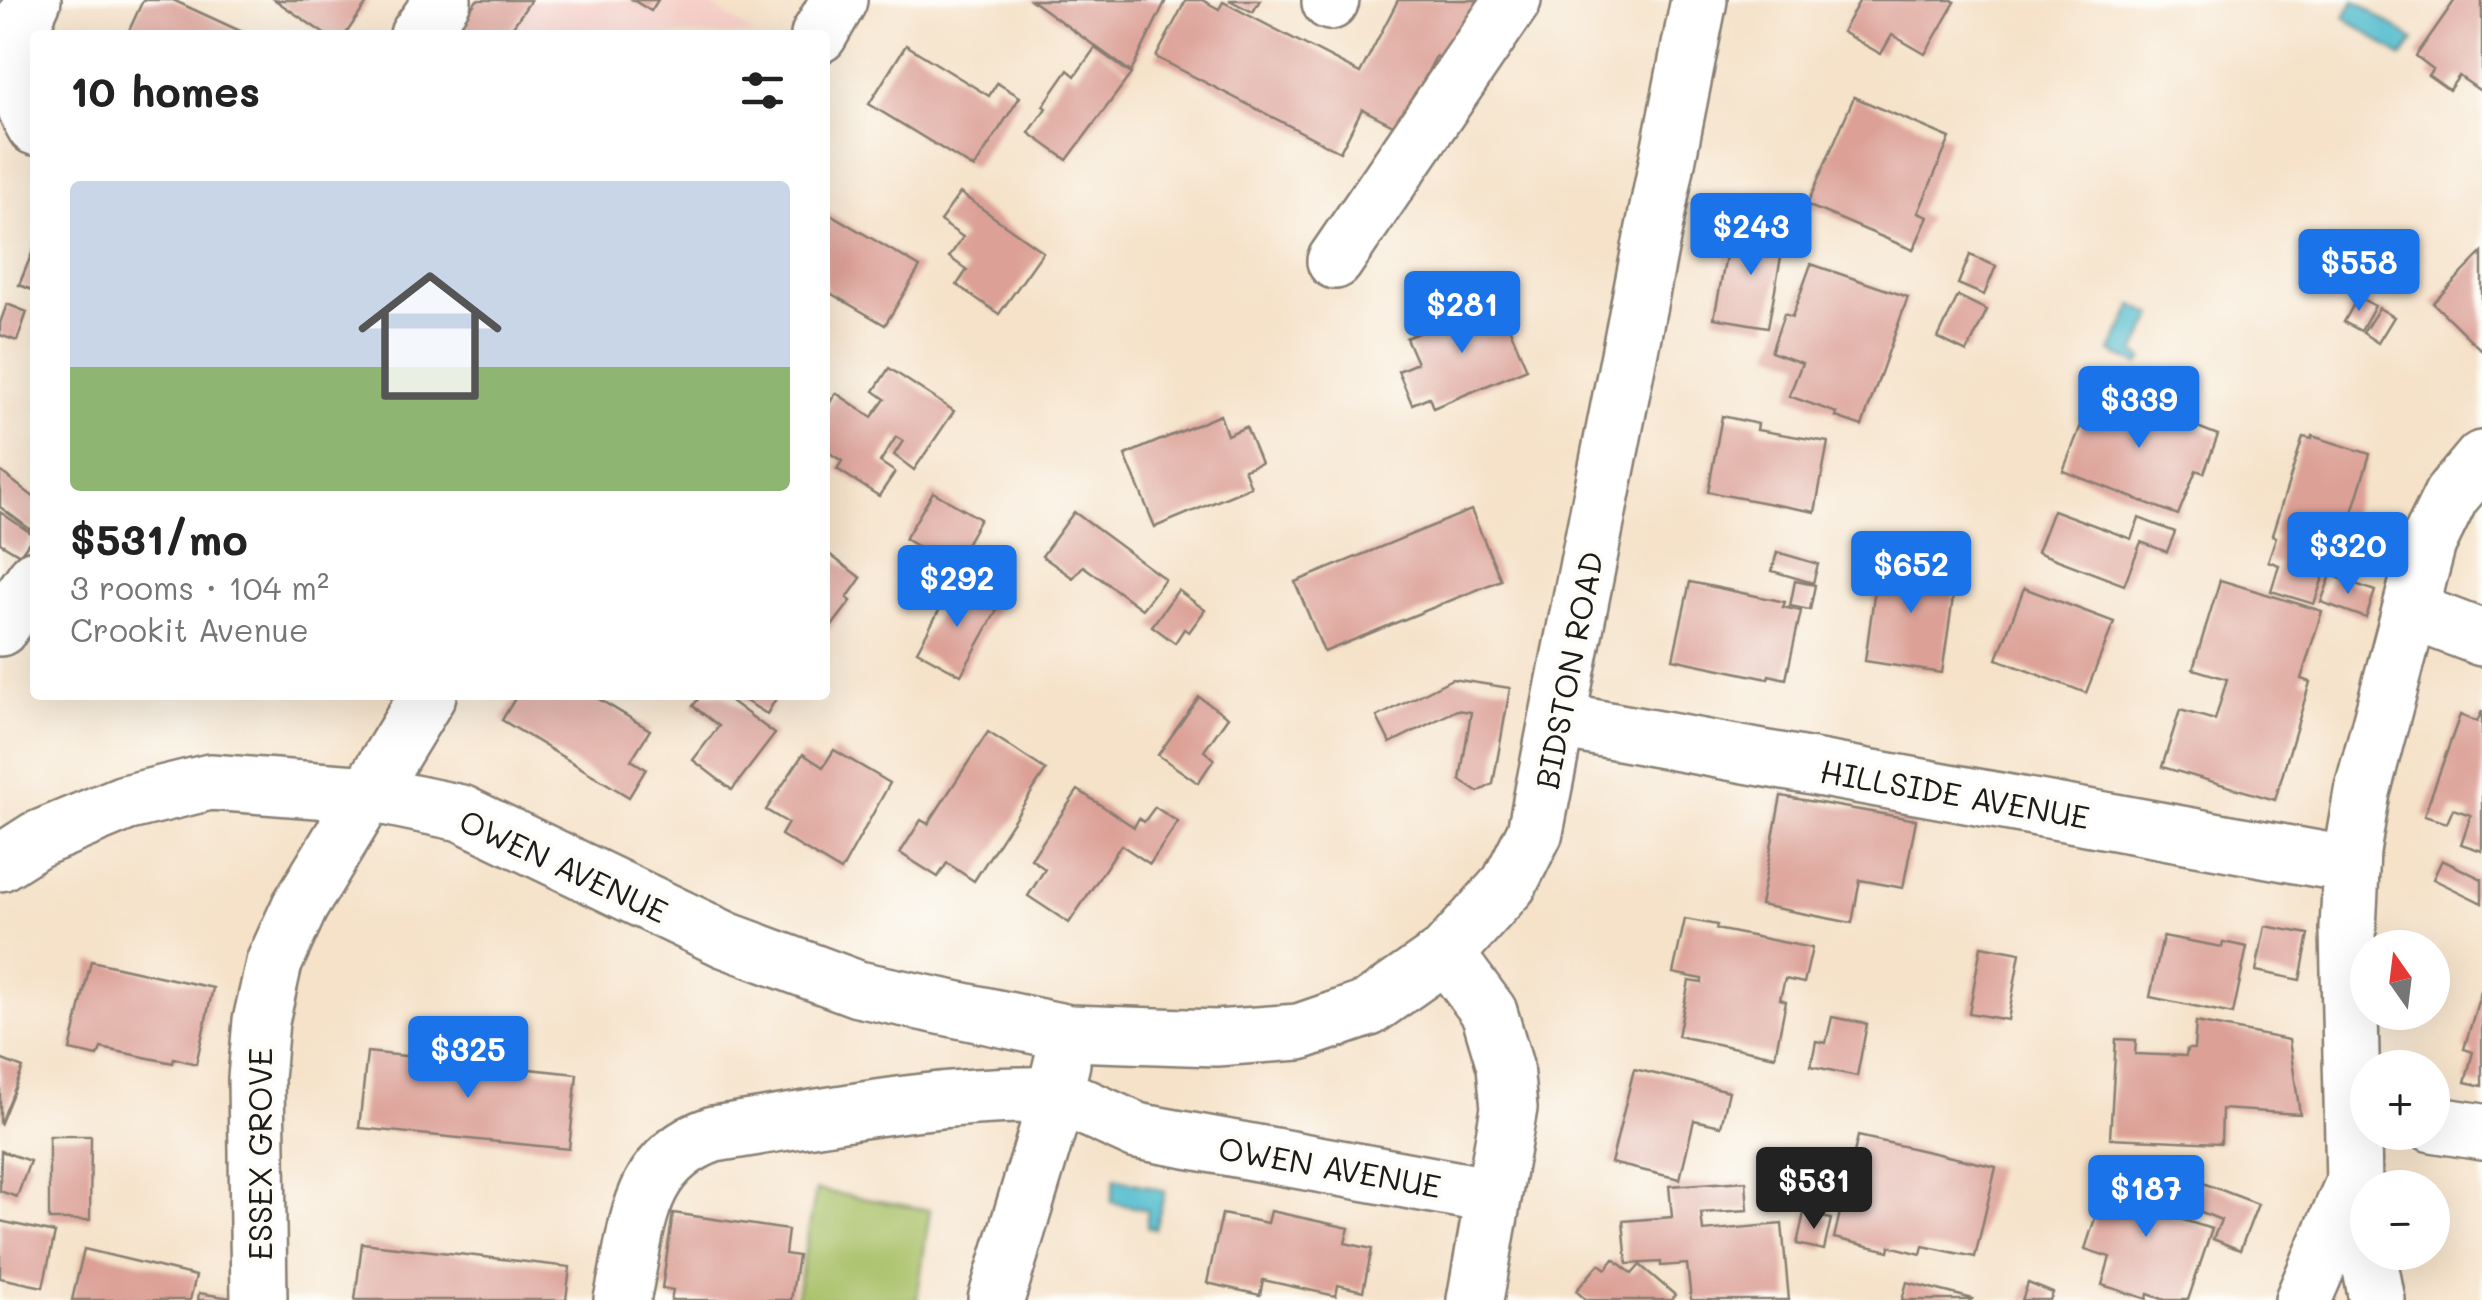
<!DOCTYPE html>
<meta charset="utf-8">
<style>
:root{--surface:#fff;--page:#f2f2f2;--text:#222;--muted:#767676;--accent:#1a73e8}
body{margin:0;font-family:Mali,sans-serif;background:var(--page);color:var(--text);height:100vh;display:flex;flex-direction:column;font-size:38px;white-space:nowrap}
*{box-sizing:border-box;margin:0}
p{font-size:32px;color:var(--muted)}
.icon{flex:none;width:55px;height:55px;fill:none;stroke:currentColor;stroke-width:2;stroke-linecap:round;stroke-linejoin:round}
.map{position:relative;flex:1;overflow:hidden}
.panel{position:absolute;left:30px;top:30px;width:800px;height:670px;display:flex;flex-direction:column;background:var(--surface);border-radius:10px;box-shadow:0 10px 40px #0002}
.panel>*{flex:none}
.needle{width:65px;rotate:346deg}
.controls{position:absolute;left:2350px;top:930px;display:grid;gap:20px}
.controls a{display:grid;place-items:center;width:100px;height:100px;border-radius:50%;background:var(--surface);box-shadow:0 10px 40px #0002;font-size:50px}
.price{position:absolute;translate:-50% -85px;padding:0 22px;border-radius:10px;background:var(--accent);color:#fff;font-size:32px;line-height:65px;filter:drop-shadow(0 2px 5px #0008)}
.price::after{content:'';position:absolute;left:50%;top:60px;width:30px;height:22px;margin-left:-15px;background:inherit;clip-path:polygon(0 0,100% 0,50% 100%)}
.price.selected{background:#222;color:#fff}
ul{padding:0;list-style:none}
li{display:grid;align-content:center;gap:20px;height:530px;padding:0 40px}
li span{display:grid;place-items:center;height:310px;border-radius:10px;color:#555}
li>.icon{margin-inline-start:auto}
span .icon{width:180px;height:180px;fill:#fffc;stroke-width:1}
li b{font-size:42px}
h2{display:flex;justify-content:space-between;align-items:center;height:120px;padding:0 40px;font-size:42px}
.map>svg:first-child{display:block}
.built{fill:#f7d0ca}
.green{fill:#a7c066;stroke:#626e41;stroke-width:2.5}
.water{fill:#51bccd;stroke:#366c74;stroke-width:2.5}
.building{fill:#dca096}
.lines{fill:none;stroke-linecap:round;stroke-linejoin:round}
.minor-casing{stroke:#887f72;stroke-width:60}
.minor{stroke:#fff;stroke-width:55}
.labels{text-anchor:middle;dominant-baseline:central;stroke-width:9;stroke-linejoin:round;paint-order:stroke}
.street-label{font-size:32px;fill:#1c1c1c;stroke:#fdfcf7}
</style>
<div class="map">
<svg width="2482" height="1300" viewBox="0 0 2482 1300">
<rect width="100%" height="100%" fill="#fdfcf7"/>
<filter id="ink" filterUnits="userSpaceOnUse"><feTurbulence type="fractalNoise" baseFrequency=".01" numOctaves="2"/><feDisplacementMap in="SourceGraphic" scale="20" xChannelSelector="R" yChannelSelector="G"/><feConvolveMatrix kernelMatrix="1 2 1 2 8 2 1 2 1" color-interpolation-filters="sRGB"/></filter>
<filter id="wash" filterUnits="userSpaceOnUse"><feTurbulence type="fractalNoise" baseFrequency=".0048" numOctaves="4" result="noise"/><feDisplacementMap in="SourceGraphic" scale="40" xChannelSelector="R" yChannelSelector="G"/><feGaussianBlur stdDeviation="2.25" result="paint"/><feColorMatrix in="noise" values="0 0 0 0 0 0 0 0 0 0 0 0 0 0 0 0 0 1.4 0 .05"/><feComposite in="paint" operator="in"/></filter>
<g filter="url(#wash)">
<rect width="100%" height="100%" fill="#f5e2c9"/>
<path class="built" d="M472,0H703L755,35H446Z"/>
<path class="green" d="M816,1190L930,1210L917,1300H796Z"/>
<g class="water">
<path d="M2355,0L2414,40L2402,57L2344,17Z"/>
<path d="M2133,305L2154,315L2135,353L2143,359L2139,365L2111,352Z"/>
<path d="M1115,1178L1165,1191L1155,1229L1147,1227V1210L1111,1202Z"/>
</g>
<g id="blocks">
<g class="building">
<path d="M143,0H173L249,35H127Z"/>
<path d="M275,0H369L345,35H326Z"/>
<path d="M477,0H531L507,35H461L456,31Z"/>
<path d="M633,0H658L651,11Z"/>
<path d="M1031,0H1166L1131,72Z"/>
<path d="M1186,0H1202L1219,9L1223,2L1360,73L1398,0H1482L1449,63L1436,56L1399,128L1362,109L1340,152L1156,57Z"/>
<path d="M1229,0H1260L1253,12Z"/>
<path d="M1860,0H1952L1955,2L1925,54L1892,35L1881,54L1842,32Z"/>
<path d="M2455,0H2482V92L2459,76L2449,90L2428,75L2433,69L2416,56Z"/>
<path d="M906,45L989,96L997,83L1020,97L974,168L869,104Z"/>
<path d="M1095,48L1131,74L1067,160L1029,133L1046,108L1043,106L1068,70L1075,76Z"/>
<path d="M1854,97L1950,138L1918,213L1928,217L1913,250L1807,205Z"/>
<path d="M960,193L1043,252L999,314L957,285L967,270L949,257L963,237L940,221Z"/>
<path d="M825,211L920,267L885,325L825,290Z"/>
<path d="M1752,224L1786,230L1768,327L1714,318L1728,246L1748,251Z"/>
<path d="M35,246V291L19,285Z"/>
<path d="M2482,253V351L2433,303Z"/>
<path d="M1970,255L1996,266L1984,295L1958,284Z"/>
<path d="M1811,264L1908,297L1862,426L1836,417L1837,413L1789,396L1802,363L1771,352L1784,314L1792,317Z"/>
<path d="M1958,296L1987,310L1967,352L1938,338Z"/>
<path d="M2358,297L2375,306L2361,331L2344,322Z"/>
<path d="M1497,299L1527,369L1433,408L1429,397L1412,404L1398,371L1417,363L1406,338Z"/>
<path d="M7,304L27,312L17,341L0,335V323Z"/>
<path d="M2379,308L2394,317L2378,343L2363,333Z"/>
<path d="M889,368L954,411L914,470L894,455L903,441L896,437L880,462L895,472L879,496L837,469L842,461L825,450V410L836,393L872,417L885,399L874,391Z"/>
<path d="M2096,387L2218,435L2204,473L2196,470L2178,515L2063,471Z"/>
<path d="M1220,415L1227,435L1246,427L1261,463L1244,469L1251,487L1155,527L1125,455Z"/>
<path d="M1722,416L1758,424L1757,430L1828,442L1815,512L1708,492Z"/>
<path d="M2312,436L2370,454L2339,555L2315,548L2310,564L2326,569L2314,604L2271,591L2279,565L2268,561L2276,537L2272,535L2303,437L2312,439Z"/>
<path d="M0,471L35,498V533L0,507Z"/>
<path d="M933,492L980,519L953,567L905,539Z"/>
<path d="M1471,510L1501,580L1324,652L1295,582Z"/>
<path d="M2053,510L2131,539L2139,518L2175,532L2167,552L2141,542L2124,585L2037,552Z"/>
<path d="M0,512L34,535L20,555L0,543Z"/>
<path d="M1074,512L1165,579L1142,609L1083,566L1073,578L1042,556Z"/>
<path d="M825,551L861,578L847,598L851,601L825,635Z"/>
<path d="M1777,552L1818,564L1813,583L1772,571Z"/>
<path d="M1879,559L1957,570L1942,673L1865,661Z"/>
<path d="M2331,575L2375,591L2366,618L2321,602Z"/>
<path d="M2220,580L2322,611L2301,679L2310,682L2275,800L2162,767L2180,710L2215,720L2227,679L2193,669Z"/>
<path d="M1795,581L1815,585L1810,610L1790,606Z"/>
<path d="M1690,582L1785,602L1783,607L1801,611L1786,679L1769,675L1768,679L1673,659Z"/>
<path d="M953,585L997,610L961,675L917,651Z"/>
<path d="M2024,588L2114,622L2086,693L1997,659Z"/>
<path d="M1178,590L1205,610L1189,632L1184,629L1175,643L1152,626Z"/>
<path d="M1452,679L1510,688L1493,784L1478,792L1460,780L1471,712L1457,710L1390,743L1377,717Z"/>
<path d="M517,695H592L650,730L631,760L646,769L629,797L502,720Z"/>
<path d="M701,695H723L775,734L732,790L693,760L719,726L693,706Z"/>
<path d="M736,695H778L767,714Z"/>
<path d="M1199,697L1228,717L1204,751L1214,759L1198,783L1158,755Z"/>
<path d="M2482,711V851L2461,844L2471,815L2453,809L2447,823L2424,816L2460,715L2477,722Z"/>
<path d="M988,732L1046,770L974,881L947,863L938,877L900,853L921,820L928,824Z"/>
<path d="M834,750L890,783L841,871L781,835L788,823L766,810L803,754L823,767Z"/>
<path d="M1078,790L1134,827L1139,818L1144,822L1155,807L1178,822L1150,864L1121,845L1069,923L1028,896L1045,869L1031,859Z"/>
<path d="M1781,796L1916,820L1903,888L1860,880L1852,923L1760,905Z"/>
<path d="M2442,860L2482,879V903L2433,879Z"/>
<path d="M1685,919L1717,925L1716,929L1812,948L1804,983L1785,979L1780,999L1786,1001L1775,1056L1678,1036L1689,981L1702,983V979L1673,973Z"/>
<path d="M2265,926L2309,934L2300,980L2256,971Z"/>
<path d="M2163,936L2222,947L2223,942L2247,947L2233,1014L2150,997Z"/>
<path d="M1981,946L2020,953L2008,1020L1969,1013Z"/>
<path d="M91,961L213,988L196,1064L174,1058L173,1063L101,1048L98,1056L70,1050Z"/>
<path d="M2482,988V1086L2465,1082L2473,1052L2464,1049Z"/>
<path d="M1832,1017L1867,1024L1857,1076L1811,1066L1816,1041L1826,1043Z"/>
<path d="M2196,1022L2289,1040L2300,1114L2222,1109L2221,1143L2110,1138L2116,1039L2136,1040L2135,1054L2186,1056L2187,1049H2194Z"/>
<path d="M367,1052L577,1074L569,1149L359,1128Z"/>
<path d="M0,1059L23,1068L0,1125Z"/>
<path d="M1634,1069L1729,1091L1721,1126L1694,1120L1680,1179L1611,1163Z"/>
<path d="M49,1136H91L90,1220H49Z"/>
<path d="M1858,1136L1996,1167L1975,1257L1923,1246L1921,1254L1890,1246L1889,1251L1834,1238Z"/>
<path d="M1,1151L30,1161L17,1197L0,1191Z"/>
<path d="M2111,1169L2176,1190L2167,1215L2212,1229L2188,1300H2165L2148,1294L2147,1299L2102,1285L2110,1257L2085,1249Z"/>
<path d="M1746,1181L1748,1210L1701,1213L1703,1231L1782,1224L1789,1300H1691L1687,1264L1661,1266V1262L1627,1264L1623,1221L1672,1217L1669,1186Z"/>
<path d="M2203,1183L2258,1204L2240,1250L2213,1239L2221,1220L2194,1209Z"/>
<path d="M1271,1211L1349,1228L1345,1243L1372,1249L1363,1291L1338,1285L1336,1296L1263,1280L1260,1295L1207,1283L1222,1214L1268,1223Z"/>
<path d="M673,1213L788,1230L785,1254L798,1256L791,1300H671L673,1290L662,1288Z"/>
<path d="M1804,1213L1831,1219L1824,1250L1797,1244Z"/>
<path d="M0,1221L55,1233L43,1287L0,1278Z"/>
<path d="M362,1243L570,1267L566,1300H355Z"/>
<path d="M84,1249L196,1276L190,1300H72Z"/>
<path d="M1614,1259L1632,1274L1640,1265L1675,1295L1671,1300H1586L1576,1291L1599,1264L1606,1269Z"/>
<path d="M1907,1282L1973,1299L1972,1300H1902Z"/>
<path d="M2028,1283L2053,1293L2050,1300H2022Z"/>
<path d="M199,1293L230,1298L229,1300H198Z"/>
</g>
</g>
</g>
<g filter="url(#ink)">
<use href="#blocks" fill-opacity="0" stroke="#887f72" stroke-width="2.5"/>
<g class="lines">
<defs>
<g id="minor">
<path d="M33,0C11,46 9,83 35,127"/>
<path d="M1330,2L1331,0"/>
<path d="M418,35L443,0"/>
<path d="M819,35L839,0"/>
<path d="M1335,261L1513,0"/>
<path d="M2411,611L2482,638"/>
<path d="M0,628L35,578"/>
<path d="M1559,721L2351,865"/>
<path d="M0,863L36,840L125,803L210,782L370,794L461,813L726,940L858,989L1069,1033L1216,1038L1299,1032L1369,1008L1446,954L1509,884L1535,832L1699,0"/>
<path d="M1446,954L1489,1012L1505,1066L1509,1108L1475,1300"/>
<path d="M1062,1063L1056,1088L1058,1095L1137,1131L1493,1196"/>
<path d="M2432,1124L2482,1132"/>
<path d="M2354,1182L2377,1300"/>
<path d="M259,1300L256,1078L261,1021L274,963L300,906L428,695"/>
<path d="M622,1300C638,1230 635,1161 714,1134C828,1116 943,1092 1058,1095L996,1300"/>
<path d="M2303,1300L2354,1182L2348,929L2352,851L2362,792L2428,543L2451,496L2482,459"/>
</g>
</defs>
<use href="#minor" class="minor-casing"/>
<use href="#minor" class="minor"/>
</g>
</g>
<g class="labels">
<g class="street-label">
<text transform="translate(1568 670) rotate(-79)">BIDSTON ROAD</text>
<text transform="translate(1955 793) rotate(10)">HILLSIDE AVENUE</text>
<text transform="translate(564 865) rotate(25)">OWEN AVENUE</text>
<text transform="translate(259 1154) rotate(-90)">ESSEX GROVE</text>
<text transform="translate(1330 1166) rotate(10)">OWEN AVENUE</text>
</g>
</g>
</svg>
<div class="controls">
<a><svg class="needle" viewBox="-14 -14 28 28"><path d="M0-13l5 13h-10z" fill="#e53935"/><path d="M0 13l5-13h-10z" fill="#767676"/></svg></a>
<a>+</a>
<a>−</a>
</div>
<b class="price" style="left:1751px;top:278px">$243</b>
<b class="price" style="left:2359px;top:314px">$558</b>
<b class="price" style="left:1462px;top:356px">$281</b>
<b class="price" style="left:2139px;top:451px">$339</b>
<b class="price" style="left:2348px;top:597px">$320</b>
<b class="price" style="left:1911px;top:616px">$652</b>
<b class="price" style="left:957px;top:630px">$292</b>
<b class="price" style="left:468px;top:1101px">$325</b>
<b class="price selected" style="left:1814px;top:1232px">$531</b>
<b class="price" style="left:2146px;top:1240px">$187</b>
<section class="panel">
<h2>10 homes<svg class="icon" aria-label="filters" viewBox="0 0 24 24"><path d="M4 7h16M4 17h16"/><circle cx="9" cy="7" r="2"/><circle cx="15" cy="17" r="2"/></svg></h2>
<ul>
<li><span style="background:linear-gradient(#c9d6e8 60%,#8fb573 0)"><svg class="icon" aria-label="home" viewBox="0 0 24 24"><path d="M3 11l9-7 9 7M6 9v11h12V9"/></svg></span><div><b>$531/mo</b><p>3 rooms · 104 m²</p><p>Crookit Avenue</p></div></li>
</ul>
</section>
</div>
